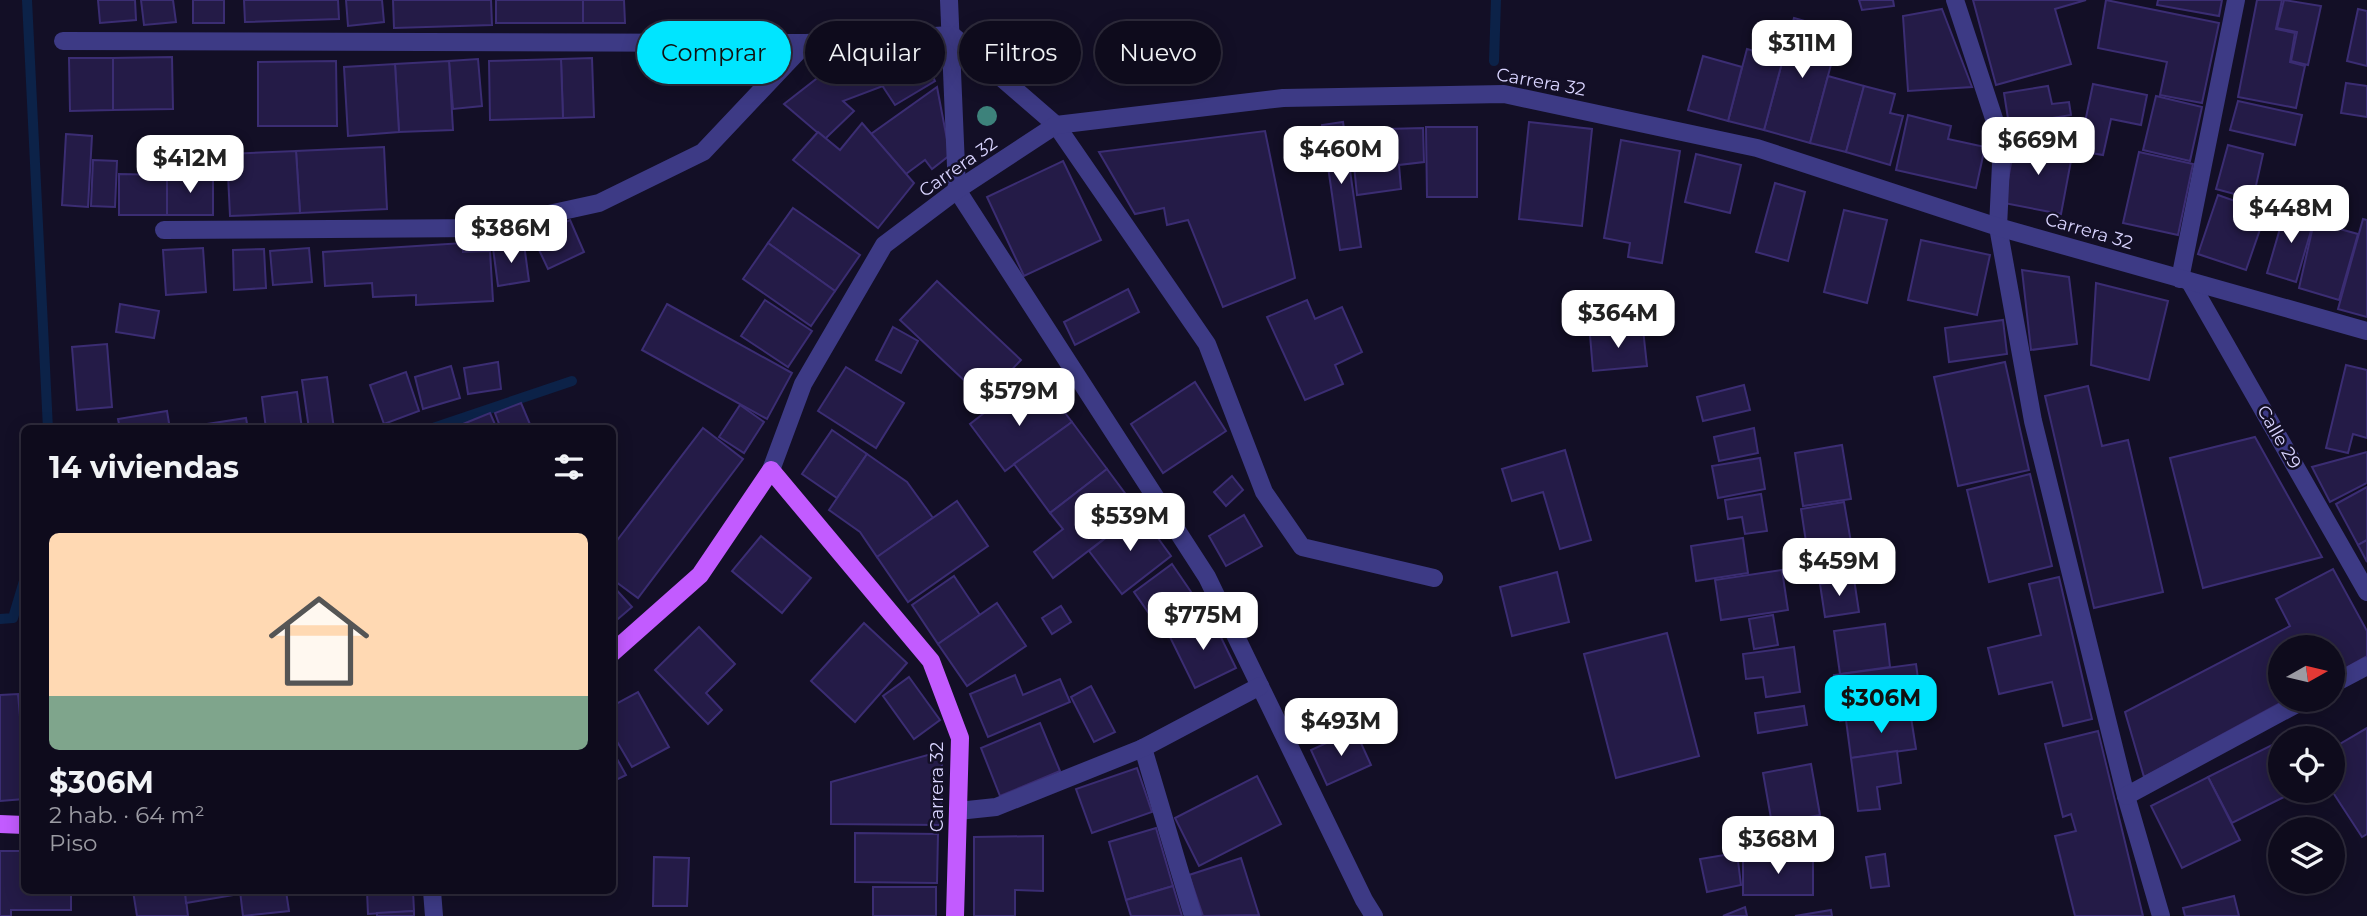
<!DOCTYPE html>
<html lang="es">
<meta charset="utf-8">
<style>
:root{--surface:#0e0b1c;--page:#171425;--text:#f1f3f6;--muted:#9b9ba3;--line:#2e2b3b;--accent:#00e5ff}
body{margin:0;font-family:Montserrat,sans-serif;background:var(--page);color:var(--text);height:100vh;display:flex;flex-direction:column;font-size:26px;white-space:nowrap}
*{box-sizing:border-box;margin:0}
p{font-size:23px;color:var(--muted)}
.icon{flex:none;width:38px;height:38px;fill:none;stroke:currentColor;stroke-width:2;stroke-linecap:round;stroke-linejoin:round}
.map{position:relative;flex:1;overflow:hidden}
.side{position:absolute;left:21px;top:425px;width:595px;height:469px;display:flex;flex-direction:column;background:var(--surface);border-radius:10px;box-shadow:0 4px 18px #0003,0 0 0 2px var(--line)}
.side>*{flex:none}
.hud{position:absolute;left:637px;top:21px;width:665px;height:63px;display:flex;gap:14px}
.needle{width:46px;rotate:82deg}
.fabs{position:absolute;left:2268px;top:635px;display:grid;gap:14px}
.fabs a{display:grid;place-items:center;width:77px;height:77px;border-radius:50%;background:var(--surface);box-shadow:0 4px 18px #0003,0 0 0 2px var(--line);font-size:35px}
.price{position:absolute;translate:-50% -60px;padding:0 16px;border-radius:14px;background:#fff;color:#222;font-size:23px;line-height:46px;filter:drop-shadow(0 2px 4px #0008)}
.price::after{content:'';position:absolute;left:50%;top:42px;width:21px;height:16px;margin-left:-10px;background:inherit;clip-path:polygon(0 0,100% 0,50% 100%)}
.price.on{background:var(--accent);color:#111}
ul{padding:0;list-style:none}
li{display:grid;align-content:center;gap:14px;height:371px;padding:0 28px}
li span{display:grid;place-items:center;height:217px;border-radius:10px;color:#555}
li>.icon{margin-inline-start:auto}
span .icon{width:126px;height:126px;fill:#fffc;stroke-width:1}
li b{font-size:30px}
h2{display:flex;justify-content:space-between;align-items:center;height:84px;padding:0 28px;font-size:30px}
.pill{padding:0 24px;border-radius:32px;background:var(--surface);box-shadow:0 4px 18px #0003,0 0 0 2px var(--line);font-size:24px;line-height:63px}
.pill.on{background:var(--accent);color:#111}
.map>svg:first-child{display:block}
.lines{fill:none;stroke-linecap:round;stroke-linejoin:round}
.stream{stroke:#0c2248;stroke-width:10}
.building{fill:#241b47;stroke:#3b2d73;stroke-width:2}
.minor{stroke:#3d3a85;stroke-width:18}
.major{stroke:#c25bff;stroke-width:18}
.tree{fill:#3d827b}
.labels{text-anchor:middle;dominant-baseline:central;stroke-width:5;stroke-linejoin:round;paint-order:stroke}
.street-label{font-size:18px;fill:#d9d4ff;stroke:#130f26}
</style>
<div class="map">
<svg width="2367" height="916" viewBox="0 0 2367 916">
<rect width="100%" height="100%" fill="#130f26"/>
<g class="lines">
<g class="stream">
<path d="M27,0L48,429"/>
<path d="M1494,61L1496,0"/>
<path d="M430,429L572,381"/>
<path d="M0,619L13,618L24,581"/>
</g>
</g>
<g class="building">
<path d="M98,0H135L136,20L100,23Z"/>
<path d="M141,0H173L176,22L144,25Z"/>
<rect x="193" y="0" width="31" height="23"/>
<path d="M244,0H338L339,19L245,22Z"/>
<path d="M346,0H382L384,22L348,26Z"/>
<path d="M393,0H491L492,25L394,28Z"/>
<rect x="496" y="0" width="87" height="23"/>
<path d="M583,0H624L625,23H583Z"/>
<path d="M1859,0H1893L1894,6L1862,10Z"/>
<path d="M1973,0H2086L2055,9L2071,64L1996,85Z"/>
<path d="M2106,0L2219,23L2202,103L2160,95L2167,62L2098,48Z"/>
<path d="M2158,0H2222L2219,16L2157,5Z"/>
<path d="M2257,0H2282L2276,29L2295,33L2290,62L2305,66L2296,108L2238,97Z"/>
<path d="M2284,0L2321,6L2308,65L2291,61L2297,32L2277,28Z"/>
<path d="M1942,9L1972,87L1908,91L1903,16Z"/>
<path d="M2358,9L2367,11V66L2347,61Z"/>
<path d="M1794,18L1840,31L1810,143L1764,130Z"/>
<path d="M918,44L935,81L895,105L866,61Z"/>
<path d="M1747,49L1783,59L1764,130L1728,121Z"/>
<path d="M1703,56L1742,67L1728,121L1688,110Z"/>
<path d="M172,57L173,109L113,110V58Z"/>
<path d="M69,58H113V110L70,111Z"/>
<path d="M592,58L594,117L563,118L561,59Z"/>
<path d="M478,59L482,106L453,109L449,61Z"/>
<path d="M561,59L563,118L490,120L489,61Z"/>
<path d="M336,61L337,126H258V62Z"/>
<path d="M449,61L453,130L399,132L395,64Z"/>
<path d="M866,61L883,86L843,101L854,111L825,139L784,104L820,76Z"/>
<path d="M395,64L399,132L348,136L344,67Z"/>
<path d="M1828,76L1864,86L1846,152L1810,143Z"/>
<path d="M2346,83L2367,86V117L2341,113Z"/>
<path d="M2093,84L2147,95L2141,125L2111,119L2103,155L2079,151Z"/>
<path d="M1864,86L1895,94L1890,113L1903,116L1890,165L1846,152Z"/>
<path d="M2048,86L2052,104L2069,102L2071,115L2009,125L2004,93Z"/>
<path d="M937,87L950,155L932,169L925,160L906,174L871,134Z"/>
<path d="M2156,96L2202,107L2190,161L2143,150Z"/>
<path d="M2238,101L2302,115L2295,145L2230,130Z"/>
<path d="M1908,115L1951,126L1948,139L1985,147L1976,188L1896,170Z"/>
<path d="M1343,122L1361,247L1340,250L1322,125Z"/>
<path d="M1529,122L1592,129L1582,226L1519,219Z"/>
<path d="M862,123L914,183L878,228L793,160L818,132L840,150Z"/>
<path d="M1426,127H1477V197H1427Z"/>
<path d="M1423,128L1424,162L1399,165L1401,189L1357,195L1352,146L1388,142L1386,129Z"/>
<path d="M1265,131L1295,278L1223,307L1188,220L1167,225L1164,208L1135,214L1099,152Z"/>
<path d="M66,134L92,136L88,207L62,205Z"/>
<path d="M1621,140L1680,151L1662,263L1628,257L1630,243L1604,238Z"/>
<path d="M2015,140L2073,150L2061,214L2004,203Z"/>
<path d="M2228,145L2263,154L2253,199L2216,189Z"/>
<path d="M384,147L387,209L300,213L296,151Z"/>
<path d="M296,151L300,213L230,216L227,154Z"/>
<path d="M2139,152L2193,164L2178,235L2123,223Z"/>
<path d="M1696,154L1741,165L1730,213L1685,202Z"/>
<path d="M93,160L117,161L115,207L91,206Z"/>
<path d="M1063,161L1101,240L1024,276L987,197Z"/>
<path d="M119,174L167,175V215H119Z"/>
<rect x="167" y="175" width="46" height="40"/>
<path d="M1775,183L1805,192L1788,261L1756,252Z"/>
<path d="M2218,195L2266,212L2246,270L2198,254Z"/>
<path d="M793,208L860,255L835,291L768,243Z"/>
<path d="M2286,208L2315,217L2296,282L2267,273Z"/>
<path d="M1844,210L1887,220L1867,303L1824,292Z"/>
<path d="M2363,219L2367,220V317L2338,309Z"/>
<path d="M570,220L584,252L548,269L533,237Z"/>
<path d="M2314,222L2358,234L2339,300L2299,288Z"/>
<path d="M1921,240L1990,255L1977,315L1908,300Z"/>
<path d="M463,243V252L490,251L493,301L416,305V295L373,297L372,283L325,286L323,252Z"/>
<path d="M768,243L835,291L811,326L743,279Z"/>
<path d="M524,244L529,281L498,286L493,248Z"/>
<path d="M203,248L206,292L166,295L163,250Z"/>
<path d="M309,248L312,282L273,285L270,251Z"/>
<path d="M264,249L266,288L234,290L233,250Z"/>
<path d="M2022,270L2069,277L2077,344L2031,350Z"/>
<path d="M937,281L1021,360L984,399L900,320Z"/>
<path d="M2096,283L2168,301L2149,380L2091,365Z"/>
<path d="M1128,289L1139,312L1075,345L1064,322Z"/>
<path d="M765,300L812,331L788,367L741,336Z"/>
<path d="M1307,300L1315,319L1342,307L1362,352L1335,365L1343,384L1305,400L1267,317Z"/>
<path d="M120,304L159,311L154,338L116,332Z"/>
<path d="M667,304L792,373L767,419L642,350Z"/>
<path d="M2003,320L2007,354L1949,362L1945,328Z"/>
<path d="M893,327L918,341L901,373L876,360Z"/>
<path d="M1643,329L1647,366L1593,371L1590,335Z"/>
<path d="M107,344L112,407L77,410L72,347Z"/>
<path d="M498,362L501,389L468,394L464,368Z"/>
<path d="M2005,362L2029,470L1958,486L1934,377Z"/>
<path d="M2346,365L2367,370V438L2353,434L2348,453L2326,448Z"/>
<path d="M451,366L460,398L423,409L415,377Z"/>
<path d="M846,367L904,403L876,448L818,411Z"/>
<path d="M406,372L419,411L384,424L370,385Z"/>
<path d="M327,377L334,429H309L302,380Z"/>
<path d="M1195,382L1226,431L1163,473L1131,424Z"/>
<path d="M1744,385L1750,410L1703,421L1697,397Z"/>
<path d="M2088,386L2102,446L2128,440L2163,592L2094,608L2045,396Z"/>
<path d="M297,392L302,429H266L262,397Z"/>
<path d="M1049,392L1072,422L1005,471L970,424L1006,396L1019,414Z"/>
<path d="M521,403L532,429H501L495,413Z"/>
<path d="M740,405L764,422L744,453L719,437Z"/>
<path d="M167,411L170,429H120L118,419Z"/>
<path d="M490,413L497,429H453V428Z"/>
<path d="M246,418L248,429H175Z"/>
<path d="M1072,422L1107,469L1050,513L1014,464Z"/>
<path d="M703,428L743,459L638,598L612,579V547Z"/>
<path d="M1754,428L1758,453L1719,461L1714,437Z"/>
<path d="M832,430L867,454L837,498L802,474Z"/>
<path d="M2255,437L2322,557L2203,588L2170,458Z"/>
<path d="M1842,445L1851,499L1803,506L1795,453Z"/>
<path d="M1565,450L1591,540L1560,549L1543,492L1512,501L1502,469Z"/>
<path d="M2367,452V483L2330,502L2312,467Z"/>
<path d="M867,454L907,482L933,518L877,557L860,532L829,510Z"/>
<path d="M1760,458L1765,489L1718,498L1712,466Z"/>
<path d="M1107,469L1139,512L1053,578L1034,552L1063,529L1050,513Z"/>
<path d="M2030,474L2052,566L1989,582L1967,490Z"/>
<path d="M1232,476L1243,490L1226,506L1214,492Z"/>
<path d="M2367,487V540L2358,545L2336,504Z"/>
<path d="M1761,494L1767,531L1745,534L1742,517L1728,519L1725,500Z"/>
<path d="M957,501L988,546L908,602L877,557Z"/>
<path d="M1844,502L1852,548L1808,555L1801,509Z"/>
<path d="M1139,512L1171,556L1122,594L1089,551Z"/>
<path d="M1244,515L1262,546L1226,566L1209,536Z"/>
<path d="M761,536L811,578L782,613L732,571Z"/>
<path d="M1743,538L1748,573L1696,581L1691,546Z"/>
<path d="M2367,540V562L2358,545Z"/>
<path d="M1849,552L1851,568L1819,573L1816,556Z"/>
<path d="M1172,564L1202,608L1164,635L1134,592Z"/>
<path d="M2333,569L2367,631V656L2333,675V648H2280V700H2286L2144,777L2125,712L2290,626L2276,599Z"/>
<path d="M1782,570L1788,610L1721,620L1715,580Z"/>
<path d="M1557,572L1569,622L1512,636L1500,587Z"/>
<path d="M954,576L980,615L938,644L912,605Z"/>
<path d="M2059,577L2092,719L2063,726L2052,682L1999,694L1988,648L2041,635L2029,584Z"/>
<path d="M1854,579L1859,612L1825,617L1820,584Z"/>
<path d="M612,585L632,607L612,624Z"/>
<path d="M997,603L1026,646L967,686L938,644Z"/>
<path d="M1061,606L1071,622L1052,634L1042,618Z"/>
<path d="M1210,615L1236,668L1195,688L1169,635Z"/>
<path d="M1773,615L1778,645L1754,649L1749,619Z"/>
<path d="M864,623L907,663L855,722L811,681Z"/>
<path d="M1885,624L1890,667L1840,674L1834,631Z"/>
<path d="M699,627L735,664L706,693L722,710L708,724L655,670Z"/>
<path d="M1667,633L1699,756L1616,778L1584,654Z"/>
<path d="M1794,647L1800,692L1766,697L1763,677L1746,679L1743,654Z"/>
<path d="M1916,664L1919,686L1900,688L1903,712L1840,721L1834,675Z"/>
<path d="M1015,675L1023,695L1060,679L1070,702L988,737L970,694Z"/>
<path d="M909,677L940,720L914,739L883,696Z"/>
<path d="M1091,686L1115,732L1094,742L1071,697Z"/>
<path d="M638,692L669,747L632,767L612,733V706Z"/>
<path d="M18,694L21,728H24V799L0,801V695Z"/>
<path d="M1804,706L1807,725L1758,733L1755,713Z"/>
<path d="M1910,711L1916,749L1851,758L1846,720Z"/>
<path d="M1040,723L1060,771L1000,796L981,748Z"/>
<path d="M2367,728V834L2362,837L2332,791L2333,748Z"/>
<path d="M1355,730L1371,765L1327,785L1311,750Z"/>
<path d="M2098,731L2143,916H2075L2055,836L2076,831L2071,814L2063,817L2045,744Z"/>
<path d="M2276,743L2280,751V783L2278,784L2284,797L2232,823L2208,777Z"/>
<path d="M612,750L626,775L612,782Z"/>
<path d="M942,751L941,825L831,824V782Z"/>
<path d="M1897,751L1901,783L1877,787L1880,809L1858,811L1851,758Z"/>
<path d="M1811,764L1820,815L1772,824L1763,773Z"/>
<path d="M1137,768L1152,812L1092,833L1076,789Z"/>
<path d="M1257,776L1281,824L1199,866L1175,818Z"/>
<path d="M2208,777L2240,840L2182,868L2151,806Z"/>
<path d="M1156,828L1173,886L1126,900L1109,842Z"/>
<path d="M855,833L938,834L937,883L855,882Z"/>
<path d="M1043,836V891L1015,890V916H974V837Z"/>
<path d="M0,851H24V891H71V910H11V916H0Z"/>
<path d="M1737,853L1741,885L1707,892L1700,859Z"/>
<path d="M1885,854L1889,886L1871,888L1866,857Z"/>
<path d="M654,857L689,858L687,906H653Z"/>
<rect x="1743" y="857" width="70" height="38"/>
<path d="M1241,858L1259,915L1203,916L1189,875Z"/>
<path d="M1173,886L1182,916H1131L1126,900Z"/>
<rect x="873" y="887" width="63" height="29"/>
<path d="M133,891H185L188,916H137Z"/>
<path d="M185,891H240V894L186,903Z"/>
<path d="M240,891H286L289,911L243,916Z"/>
<path d="M367,891H413L414,911L368,914Z"/>
<path d="M2234,896L2239,916H2185L2183,908Z"/>
<path d="M1745,907L1747,916H1723Z"/>
<path d="M1831,910L1832,916H1795Z"/>
<path d="M414,911V916H377V913Z"/>
</g>
<g class="lines">
<g class="minor">
<path d="M949,0L957,190L1207,577L1364,900L1374,916"/>
<path d="M1955,0L2002,143L1998,227L2033,421L2126,796L2161,916"/>
<path d="M63,41L806,43L952,35L1056,125L1207,344L1264,492L1302,547L1434,578"/>
<path d="M164,230L485,228L599,203L703,152L806,43"/>
<path d="M2180,279L2236,0"/>
<path d="M2190,282L2367,592"/>
<path d="M771,470L803,384L884,245L957,190L1056,125L1283,98L1504,94L1757,148L1998,227L2367,331"/>
<path d="M2333,684L2367,666"/>
<path d="M1143,748L1193,916"/>
<path d="M2126,796L2304,700"/>
<path d="M958,811L996,807L1143,748L1260,686"/>
<path d="M432,891L434,916"/>
</g>
<g class="major">
<path d="M612,653L700,575L771,470L931,661L960,738L955,916"/>
<path d="M0,824L24,825"/>
</g>
</g>
<circle class="tree" cx="987" cy="116" r="10"/>
<g class="labels">
<g class="street-label">
<text transform="translate(1541 82) rotate(10)">Carrera 32</text>
<text transform="translate(958 167) rotate(-35)">Carrera 32</text>
<text transform="translate(2089 231) rotate(16)">Carrera 32</text>
<text transform="translate(2279 437) rotate(60)">Calle 29</text>
<text transform="translate(937 787) rotate(-90)">Carrera 32</text>
</g>
</g>
</svg>
<div class="fabs">
<a><svg class="needle" viewBox="-14 -14 28 28"><path d="M0-13l5 13h-10z" fill="#e53935"/><path d="M0 13l5-13h-10z" fill="#9b9ba3"/></svg></a>
<a><svg class="icon" aria-label="locate" viewBox="0 0 24 24"><circle cx="12" cy="12" r="6"/><path d="M12 2v4M12 18v4M2 12h4M18 12h4"/></svg></a>
<a><svg class="icon" aria-label="layers" viewBox="0 0 24 24"><path d="M12 4l9 5-9 5-9-5zM3 14l9 5 9-5"/></svg></a>
</div>
<b class="price" style="left:1802px;top:80px">$311M</b>
<b class="price" style="left:2038px;top:177px">$669M</b>
<b class="price" style="left:1341px;top:186px">$460M</b>
<b class="price" style="left:190px;top:195px">$412M</b>
<b class="price" style="left:2291px;top:245px">$448M</b>
<b class="price" style="left:511px;top:265px">$386M</b>
<b class="price" style="left:1618px;top:350px">$364M</b>
<b class="price" style="left:1019px;top:428px">$579M</b>
<b class="price" style="left:1130px;top:553px">$539M</b>
<b class="price" style="left:1839px;top:598px">$459M</b>
<b class="price" style="left:1203px;top:652px">$775M</b>
<b class="price on" style="left:1881px;top:735px">$306M</b>
<b class="price" style="left:1341px;top:758px">$493M</b>
<b class="price" style="left:1778px;top:876px">$368M</b>
<div class="hud">
<a class="pill on">Comprar</a>
<a class="pill">Alquilar</a>
<a class="pill">Filtros</a>
<a class="pill">Nuevo</a>
</div>
<section class="side">
<h2>14 viviendas<svg class="icon" aria-label="filters" viewBox="0 0 24 24"><path d="M4 7h16M4 17h16"/><circle cx="9" cy="7" r="2"/><circle cx="15" cy="17" r="2"/></svg></h2>
<ul>
<li><span style="background:linear-gradient(#ffd9b3 75%,#7fa58c 0)"><svg class="icon" aria-label="home" viewBox="0 0 24 24"><path d="M3 11l9-7 9 7M6 9v11h12V9"/></svg></span><div><b>$306M</b><p>2 hab. · 64 m²</p><p>Piso</p></div></li>
</ul>
</section>
</div>
